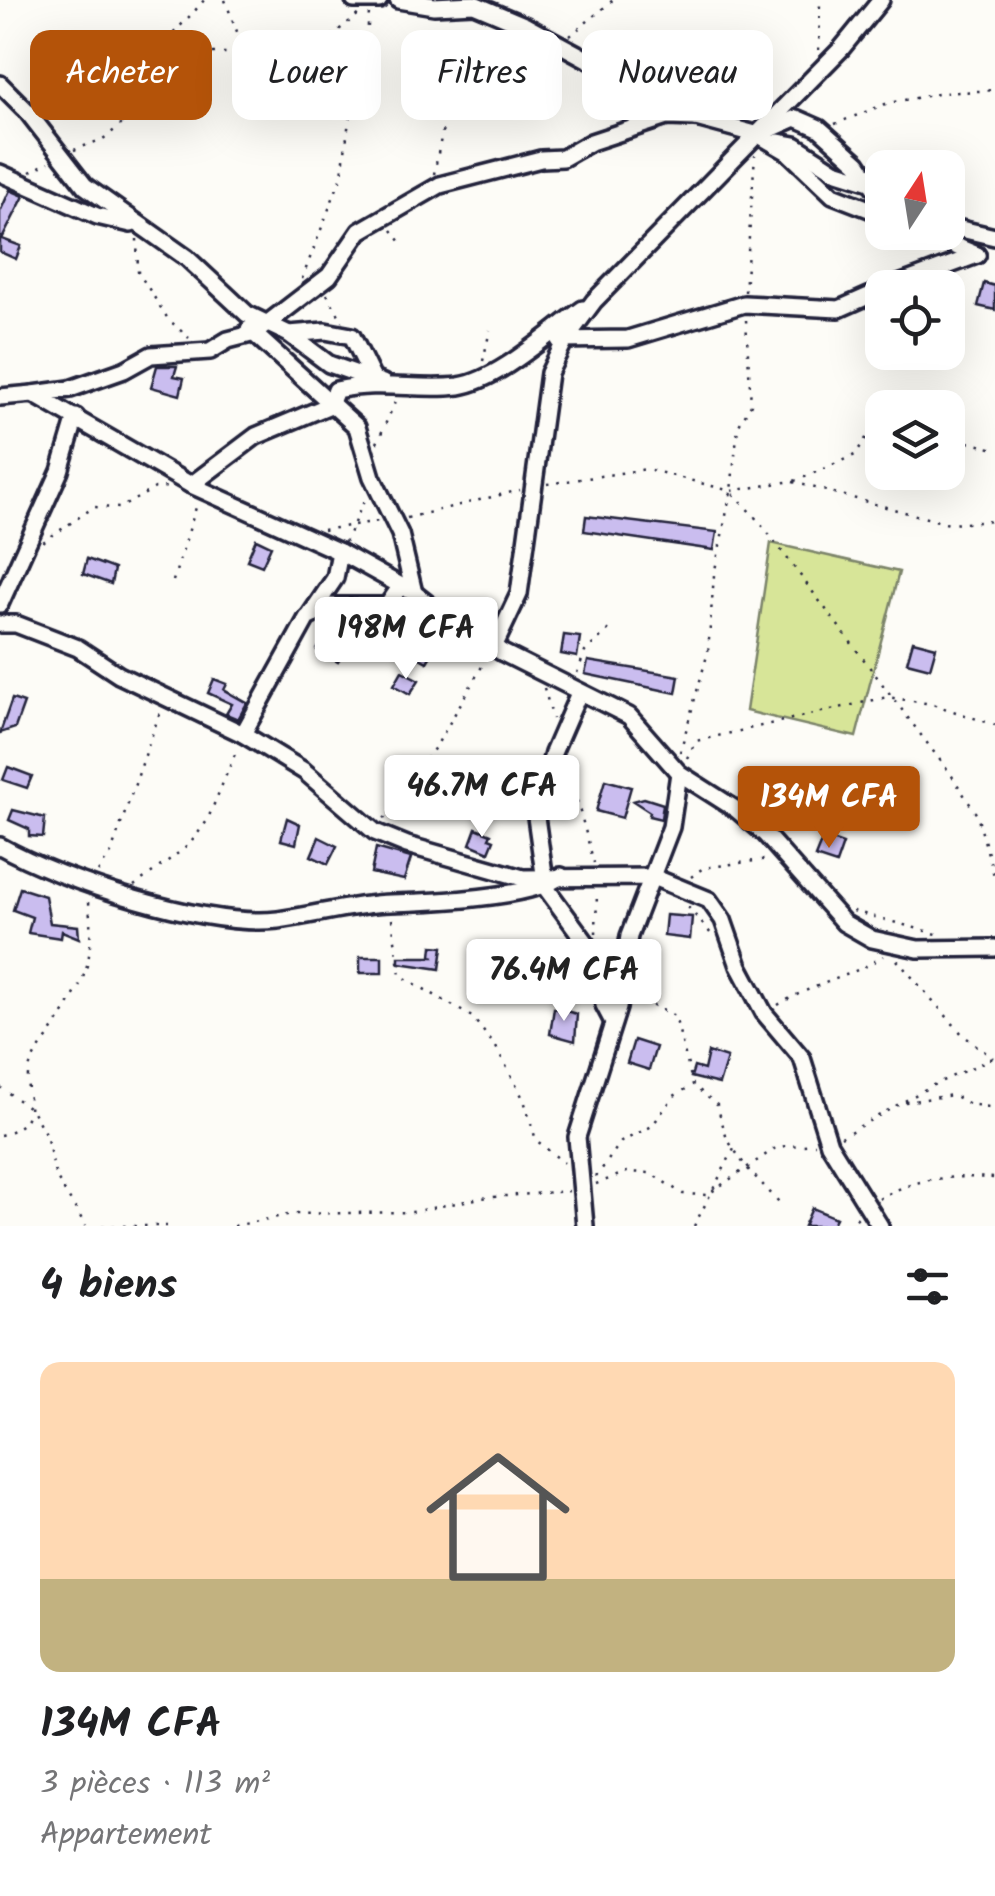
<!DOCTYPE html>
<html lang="fr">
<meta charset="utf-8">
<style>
:root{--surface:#fff;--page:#f6f6f6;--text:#202124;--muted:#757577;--accent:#b45309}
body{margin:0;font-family:Kalam,sans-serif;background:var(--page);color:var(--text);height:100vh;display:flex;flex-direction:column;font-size:38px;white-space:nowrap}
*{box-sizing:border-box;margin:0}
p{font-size:32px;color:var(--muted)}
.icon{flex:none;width:55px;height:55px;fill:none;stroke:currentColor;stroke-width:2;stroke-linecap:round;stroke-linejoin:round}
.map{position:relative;height:1226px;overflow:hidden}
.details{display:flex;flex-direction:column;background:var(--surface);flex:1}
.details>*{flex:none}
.guide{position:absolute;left:30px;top:30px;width:935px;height:90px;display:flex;gap:20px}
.needle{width:65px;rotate:12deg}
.controls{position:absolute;left:865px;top:150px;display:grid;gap:20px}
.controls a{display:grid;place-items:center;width:100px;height:100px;border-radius:20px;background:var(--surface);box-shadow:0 10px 40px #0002;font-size:50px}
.price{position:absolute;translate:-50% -85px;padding:0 22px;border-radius:10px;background:#fff;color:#222;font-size:32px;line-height:65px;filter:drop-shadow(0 2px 5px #0008)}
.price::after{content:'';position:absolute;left:50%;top:60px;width:30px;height:22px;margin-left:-15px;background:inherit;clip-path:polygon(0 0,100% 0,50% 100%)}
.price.on{background:var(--accent);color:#fff}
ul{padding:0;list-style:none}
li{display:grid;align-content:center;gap:20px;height:530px;padding:0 40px}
li span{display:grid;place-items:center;height:310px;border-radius:20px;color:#555}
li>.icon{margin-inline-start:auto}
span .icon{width:180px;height:180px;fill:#fffc;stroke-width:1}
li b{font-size:42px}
h2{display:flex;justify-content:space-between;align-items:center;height:120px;padding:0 40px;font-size:42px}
.tag{padding:0 35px;border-radius:20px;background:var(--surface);box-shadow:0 10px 40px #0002;font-size:35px;line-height:90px}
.tag.on{background:var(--accent);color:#fff}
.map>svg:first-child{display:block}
.park{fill:#d7e598;stroke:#7c846a;stroke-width:2.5}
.building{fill:#cabdef;stroke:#22223b;stroke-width:2.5}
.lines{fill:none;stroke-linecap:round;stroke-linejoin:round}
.minor-casing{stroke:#22223b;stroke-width:22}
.path{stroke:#22223b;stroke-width:2.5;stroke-dasharray:2.5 8;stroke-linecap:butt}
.minor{stroke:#fdfcf7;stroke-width:15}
</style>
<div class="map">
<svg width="995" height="1226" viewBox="0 0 995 1226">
<rect width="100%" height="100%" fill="#fdfcf7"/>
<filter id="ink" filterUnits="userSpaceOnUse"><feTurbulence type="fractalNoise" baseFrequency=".01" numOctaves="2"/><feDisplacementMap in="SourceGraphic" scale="20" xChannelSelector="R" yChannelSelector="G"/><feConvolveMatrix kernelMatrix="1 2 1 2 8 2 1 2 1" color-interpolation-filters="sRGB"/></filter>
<g filter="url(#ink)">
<path class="park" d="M771,543L899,572L856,737L746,711Z"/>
<g class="building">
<path d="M276,47L294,69L282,79L261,60Z"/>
<path d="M10,190L24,196L2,239L21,246L16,259L0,252V212Z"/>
<path d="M984,283L995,286V310L978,306Z"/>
<path d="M157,366H177L174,376L184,378L180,395L151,387Z"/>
<path d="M586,516L717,532L714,550L584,531Z"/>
<path d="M256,539L271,546L262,566L247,560Z"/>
<path d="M87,559L114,569L111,584L83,574Z"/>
<path d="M424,635L438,644L427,662L413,654Z"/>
<path d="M564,635L580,637L577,657L561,654Z"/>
<path d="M324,638L345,650L338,662L317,650Z"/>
<path d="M913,641L936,647L930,668L907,662Z"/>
<path d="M588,661L679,676L676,693L585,674Z"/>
<path d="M402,671L419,680L410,694L394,685Z"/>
<path d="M214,679L227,684L224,690L247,703L238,719L226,714L232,704L208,693Z"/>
<path d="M12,699L24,703L15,728L0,733Z"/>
<path d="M8,767L32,776L27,788L3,780Z"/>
<path d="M605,780L631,787L622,818L596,811Z"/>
<path d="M644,798L663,804L661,819L649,816L650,812L633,801Z"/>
<path d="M13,810L45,818L43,837L29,836V829L9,820Z"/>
<path d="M287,818L300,824L296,844L281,840Z"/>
<path d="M476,828L491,834L489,838L494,840L489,852L470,844Z"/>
<path d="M319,837L337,846L328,864L311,856Z"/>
<path d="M823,837L843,844L836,864L815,857Z"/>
<path d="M376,848L411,858L404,880L371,873Z"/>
<path d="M20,888L45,896L50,923L78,926L79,938L62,931L61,938L28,933L32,917L13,910Z"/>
<path d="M666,915L692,917L690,939L664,936Z"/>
<path d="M432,946L443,947L440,969L399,963V957H435L431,956Z"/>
<rect x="360" y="957" width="22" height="16"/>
<path d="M554,1008L577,1014L575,1041L550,1034Z"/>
<path d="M634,1040L656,1047L649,1070L627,1063Z"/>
<path d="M708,1052L727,1058L719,1084L691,1077L694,1067L704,1070Z"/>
<path d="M812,1208L836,1218L832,1226H804Z"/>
</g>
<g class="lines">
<defs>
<g id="minor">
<path d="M354,0H379"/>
<path d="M398,0L434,6L474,4L526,26L696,118L759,135L788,152L833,195L882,214"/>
<path d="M0,84L26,110L85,186L187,258L247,314L289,334L329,364L383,383"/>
<path d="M764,132L796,118L819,128L858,163L882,199"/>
<path d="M779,142L795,145L835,171L870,182"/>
<path d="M0,173L97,216L131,224"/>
<path d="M948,226L995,237"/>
<path d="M922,232L977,255"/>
<path d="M888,288L977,255"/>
<path d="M249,329L357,427L372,477L400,534L414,593"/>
<path d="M289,334L325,331L352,336L373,379"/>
<path d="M559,340L628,339L744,304L839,309L882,290"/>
<path d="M33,394L70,389L124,370L151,355L210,351L228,340L255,333L329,276L360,231L440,185L541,159L563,158L591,142L667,117L696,118"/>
<path d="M0,397L33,394L191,485L340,552L414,593L447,619L503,653L629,716L679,773L737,810L765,834L844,923L872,939L918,949L995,948"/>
<path d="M191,485L256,436L330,405L336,390C382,380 417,391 459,386C499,380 549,333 583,309"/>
<path d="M0,604L60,471L76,417"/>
<path d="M310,615L335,578L340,552"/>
<path d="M0,624H16L78,648L119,675L243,734L304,771L375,832L407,845L523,878L653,877L709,900L723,920L739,966L764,1013L802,1058L829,1144L880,1226"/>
<path d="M494,647L519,594L549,373L565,340L594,301L841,49L881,0"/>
<path d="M579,693L553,753L536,817L546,888L593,952L604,1005L613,1022"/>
<path d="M243,734L307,618L331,606H387L400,587"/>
<path d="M0,846C62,881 206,928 278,920C316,915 352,904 391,903C429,902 534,898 561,876"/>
<path d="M585,1226L577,1137L618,1008L629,936L671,827L679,773"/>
</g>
</defs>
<use href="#minor" class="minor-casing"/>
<g class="path">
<path d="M225,0L244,50"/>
<path d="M570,36L613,0"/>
<path d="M819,50L820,0"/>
<path d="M148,89C147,50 182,28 204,0"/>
<path d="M835,124L888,103L943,93L995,90"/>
<path d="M74,150L103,139L120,126L164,68L185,53H240L280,42L314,50L360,13"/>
<path d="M30,172L49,162"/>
<path d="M434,174L456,61L477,42L503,31"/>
<path d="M392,230L404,246"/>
<path d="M137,239L138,272L168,319L189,338"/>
<path d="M302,279L342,175L352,97L365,61L369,13"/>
<path d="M745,292L755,155"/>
<path d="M327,294L343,322"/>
<path d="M746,320L751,404L738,427L731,491L762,525L952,776L977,815L995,879"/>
<path d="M483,361L490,330"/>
<path d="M948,437L995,449"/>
<path d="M377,443L396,400"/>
<path d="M793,482L949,524L995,521"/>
<path d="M547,484L647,469L731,491L798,480L855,455L876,423L882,421"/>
<path d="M407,518L520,490"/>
<path d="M323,530L379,521"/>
<path d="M43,542L94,507L120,508L155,488L168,487"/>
<path d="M345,542L365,499"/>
<path d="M173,581L198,501"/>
<path d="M577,673L585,652L610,628"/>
<path d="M544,688L553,719"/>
<path d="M680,752L708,652L714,575L731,491"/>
<path d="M687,758L696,741L887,697L932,704L995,725"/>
<path d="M566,760L594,863"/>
<path d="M384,819L438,743L485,661"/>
<path d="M98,872L111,853L160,712"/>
<path d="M691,877L703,868L769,859"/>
<path d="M134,886L189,845L207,821L237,749"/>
<path d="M688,907L712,935"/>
<path d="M853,911L937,934"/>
<path d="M392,919L400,975L472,1017L496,1047L524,1100L536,1140L564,1163"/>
<path d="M596,933L597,891"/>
<path d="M897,960L963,1035L993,1058"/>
<path d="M633,997L675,1016L693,1085L717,1105L727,1139L746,1167L779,1202"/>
<path d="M778,1005C814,983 850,978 883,956"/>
<path d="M0,1087L32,1110L46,1135L56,1177L86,1226"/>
<path d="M905,1102L953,1095L969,1104L995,1108"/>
<path d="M0,1135C48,1121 20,1098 30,1066C33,1055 45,1042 51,1033C86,976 94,971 89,902"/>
<path d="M841,1137L931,1086L995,1057"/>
<path d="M596,1177L621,1142L652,1126L674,1096L693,1085"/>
<path d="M596,1184L627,1172L650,1173L683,1194L707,1195L777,1147L815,1144"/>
<path d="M879,1199C918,1176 951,1176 995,1178"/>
<path d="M102,1226H167"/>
<path d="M234,1226L292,1214L412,1212L480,1198L569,1191"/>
<path d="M694,1226L734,1149"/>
<path d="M848,1226L858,1217"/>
</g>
<use href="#minor" class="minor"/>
</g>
</g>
</svg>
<div class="controls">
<a><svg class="needle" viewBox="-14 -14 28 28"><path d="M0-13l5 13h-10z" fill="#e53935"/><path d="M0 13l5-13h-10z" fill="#757577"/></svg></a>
<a><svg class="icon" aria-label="locate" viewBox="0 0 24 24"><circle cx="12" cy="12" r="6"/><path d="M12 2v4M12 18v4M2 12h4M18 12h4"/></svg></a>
<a><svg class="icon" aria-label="layers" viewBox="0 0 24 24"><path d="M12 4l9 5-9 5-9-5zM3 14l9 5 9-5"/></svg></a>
</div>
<b class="price" style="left:406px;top:682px">198M CFA</b>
<b class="price" style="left:482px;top:840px">46.7M CFA</b>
<b class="price on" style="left:829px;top:851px">134M CFA</b>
<b class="price" style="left:564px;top:1024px">76.4M CFA</b>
<div class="guide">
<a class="tag on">Acheter</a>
<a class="tag">Louer</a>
<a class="tag">Filtres</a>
<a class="tag">Nouveau</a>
</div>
</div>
<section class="details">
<h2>4 biens<svg class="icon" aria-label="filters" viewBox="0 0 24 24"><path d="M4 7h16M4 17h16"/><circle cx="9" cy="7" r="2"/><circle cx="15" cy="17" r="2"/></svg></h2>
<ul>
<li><span style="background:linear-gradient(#ffd9b3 70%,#c2b280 0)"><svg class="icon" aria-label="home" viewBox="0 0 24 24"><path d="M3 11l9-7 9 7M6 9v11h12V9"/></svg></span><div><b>134M CFA</b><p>3 pièces · 113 m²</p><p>Appartement</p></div></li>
</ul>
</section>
